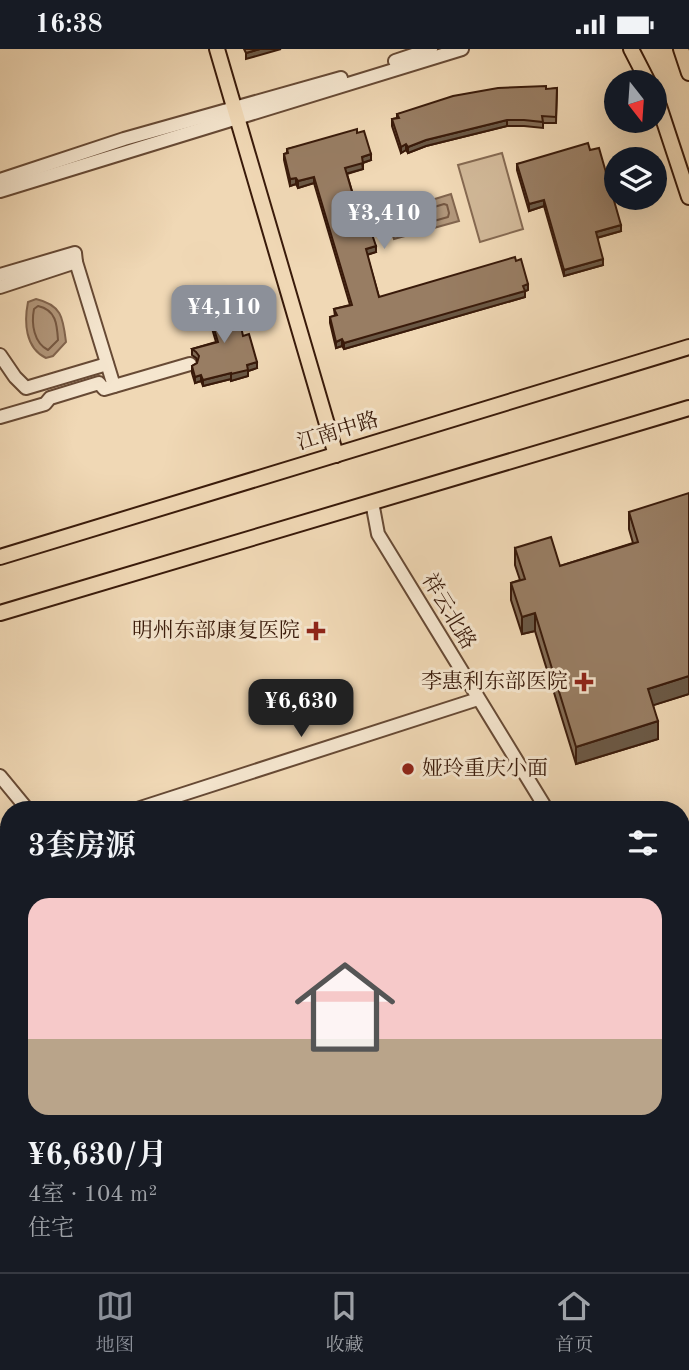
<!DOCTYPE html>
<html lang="zh">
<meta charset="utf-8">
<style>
:root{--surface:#171b24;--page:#20242c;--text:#f1f3f6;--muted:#9ea1a6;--line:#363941;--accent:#8c9099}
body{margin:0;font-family:"Old Standard TT","Noto Serif SC",serif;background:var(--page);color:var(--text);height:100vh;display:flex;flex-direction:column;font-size:26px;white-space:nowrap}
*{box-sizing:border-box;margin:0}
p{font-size:23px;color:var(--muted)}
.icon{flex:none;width:38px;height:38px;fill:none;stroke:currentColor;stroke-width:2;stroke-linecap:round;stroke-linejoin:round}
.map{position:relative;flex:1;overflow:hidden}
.panel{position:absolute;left:0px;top:752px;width:690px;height:471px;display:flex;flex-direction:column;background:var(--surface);border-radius:28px 28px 0 0;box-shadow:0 7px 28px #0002}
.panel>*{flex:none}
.needle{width:46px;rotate:163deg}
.tools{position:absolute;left:604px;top:21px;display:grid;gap:14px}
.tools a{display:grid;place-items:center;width:63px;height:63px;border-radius:50%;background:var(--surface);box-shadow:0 7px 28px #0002;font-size:35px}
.price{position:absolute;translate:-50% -60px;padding:0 16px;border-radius:14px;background:var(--accent);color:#fff;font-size:23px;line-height:46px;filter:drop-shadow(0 2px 4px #0008)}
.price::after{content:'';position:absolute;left:50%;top:42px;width:21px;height:16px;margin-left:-10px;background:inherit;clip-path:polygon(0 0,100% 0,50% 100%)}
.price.on{background:#222;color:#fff}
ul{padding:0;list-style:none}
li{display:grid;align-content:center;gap:14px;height:371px;padding:0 28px}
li+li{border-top:2px solid var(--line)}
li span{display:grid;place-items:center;height:217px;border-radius:21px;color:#555}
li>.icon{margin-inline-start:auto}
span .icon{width:126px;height:126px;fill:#fffc;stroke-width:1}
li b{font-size:30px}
h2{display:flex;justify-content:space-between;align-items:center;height:84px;padding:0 28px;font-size:30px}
.status{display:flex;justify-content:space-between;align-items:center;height:49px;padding:0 35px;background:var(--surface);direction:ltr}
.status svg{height:19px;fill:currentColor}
.dock{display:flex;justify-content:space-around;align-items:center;height:98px;border-top:2px solid var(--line);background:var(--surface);font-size:19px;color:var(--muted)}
.dock a{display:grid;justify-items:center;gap:4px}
.dock .on{color:var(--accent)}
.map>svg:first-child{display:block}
.green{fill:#d1b898;stroke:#856951;stroke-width:2}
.water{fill:#b2977b;stroke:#82654e;stroke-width:2}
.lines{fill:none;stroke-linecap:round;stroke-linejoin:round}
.shore{stroke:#765842;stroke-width:2}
.minor-casing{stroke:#674a35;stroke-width:16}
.major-casing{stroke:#391a0a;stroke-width:18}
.minor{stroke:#f5e6cf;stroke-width:12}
.major{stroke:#f0d8b5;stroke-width:14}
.wall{fill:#836c55;stroke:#391a0a;stroke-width:2}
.shaded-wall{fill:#6a5845;stroke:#391a0a;stroke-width:2}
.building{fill:#987d63;stroke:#391a0a;stroke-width:2}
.poi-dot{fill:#8f2418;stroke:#f5e6cf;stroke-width:2.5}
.labels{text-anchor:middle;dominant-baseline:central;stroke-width:6;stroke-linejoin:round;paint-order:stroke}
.street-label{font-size:21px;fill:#391a0a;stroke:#f5e6cf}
.poi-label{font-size:21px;fill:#391a0a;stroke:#f5e6cf;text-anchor:end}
</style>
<div class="status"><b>16:38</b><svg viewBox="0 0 49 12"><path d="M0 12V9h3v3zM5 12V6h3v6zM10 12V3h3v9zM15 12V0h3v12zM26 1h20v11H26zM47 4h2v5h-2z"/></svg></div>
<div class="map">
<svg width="689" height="1223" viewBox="0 0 689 1223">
<rect width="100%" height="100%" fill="#f0d8b5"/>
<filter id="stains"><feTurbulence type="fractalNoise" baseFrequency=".00286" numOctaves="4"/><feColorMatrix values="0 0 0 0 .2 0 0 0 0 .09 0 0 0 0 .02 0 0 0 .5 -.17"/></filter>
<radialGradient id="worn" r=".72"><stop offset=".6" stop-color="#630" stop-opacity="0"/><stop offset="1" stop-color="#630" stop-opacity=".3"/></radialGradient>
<path class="green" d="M502,104L523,180L480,193L458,116Z"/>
<g class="water">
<path d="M451,145L459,172L394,190L386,165Z"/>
<path d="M36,250C62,256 63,269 66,293L53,307L46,309C25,299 24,273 28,253Z"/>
<path d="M0,1004L9,1011V1125L0,1113Z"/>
<path d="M62,1215H188L200,1223H73Z"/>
</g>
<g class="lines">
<g class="shore">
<path d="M444,155L447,156L449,164L448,168L402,181L398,179L396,172L398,169Z"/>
<path d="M38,257C56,261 57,275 58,291L48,301C34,294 31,275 34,260Z"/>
</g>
<defs>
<g id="minor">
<path d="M395,12L431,0"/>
<path d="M0,131L124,90L341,29"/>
<path d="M0,142L462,0"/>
<path d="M0,226L75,204L76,213"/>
<path d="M0,238L76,213L114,337"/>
<path d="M0,306L15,328L26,339L107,315"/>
<path d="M0,368L45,355L50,349L99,334L104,340L190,315"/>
<path d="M372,453L378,485L547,761"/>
<path d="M0,727L28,761"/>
<path d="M134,761L478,650"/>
<path d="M0,785L9,796"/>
<path d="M0,806L9,803"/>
<path d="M681,998L689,1015"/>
<path d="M681,1048L689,1046"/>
<path d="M271,1214L275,1223"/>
<path d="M308,1214L311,1223"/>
<path d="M72,1223L100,1214"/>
</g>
<g id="major">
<path d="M217,0L336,406"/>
<path d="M631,0L648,33"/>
<path d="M681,0L689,24"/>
<path d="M654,48L659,57L689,148"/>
<path d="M0,508L689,298"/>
<path d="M0,564L689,359"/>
</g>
</defs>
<use href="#minor" class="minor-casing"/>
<use href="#major" class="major-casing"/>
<use href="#minor" class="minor"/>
<use href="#major" class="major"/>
</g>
<g class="wall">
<path d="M557,39L556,74H543V79L524,77H507L426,97L408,104L406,101L401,104L392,77V70L397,69V65Z"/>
<path d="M357,84L371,111L363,114V120L347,125L358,163L376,203L367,206L379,248L528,241L525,242V248L344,300L342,297L336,299L330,274V268L335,267L334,260L350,256L314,134L298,139L296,135L290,137L284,111V105L287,104V100Z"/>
<path d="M590,101L621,182L597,189L603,216L564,227L544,157L529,162L517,121V115Z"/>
<path d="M200,256L220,264L243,287L257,319L248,322V327L231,332V330L203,337L201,332L195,334L192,324V317L197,314V311L196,309L192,306V300L216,293L211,276L205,278L200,262Z"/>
<path d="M629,463L689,645L653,656L658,690L576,715L535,582L522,585L511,551V534L520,531L515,516V499L560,517L633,494L629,480Z"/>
</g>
<g class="shaded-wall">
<path d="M260,0H281L246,10V4Z"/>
<path d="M507,71V77L426,97L408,104V98L426,91Z"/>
<path d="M406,95V101L401,104V98Z"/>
<path d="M371,105V111L362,114L363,120L345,125V119L362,108Z"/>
<path d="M314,128V134L298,139V132Z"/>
<path d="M296,129V135L290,137V130Z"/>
<path d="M544,151V157L529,162V155Z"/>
<path d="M621,176V182L596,189V183Z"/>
<path d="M376,197V203L366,206V200Z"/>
<path d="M603,210V216L564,227V221Z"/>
<path d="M528,235V241L525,242V248L344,300V294Z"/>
<path d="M211,270V276L205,278V272Z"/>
<path d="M342,290V297L336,299V293Z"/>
<path d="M257,313V319L248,322V327L231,332V325L247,316Z"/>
<path d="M231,324V330L203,337V331Z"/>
<path d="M201,326V332L195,334V328Z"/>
<path d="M535,564V582L522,585V568Z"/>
<path d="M689,627V645L648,658V640Z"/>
<path d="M658,672V690L576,715V698Z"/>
</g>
<g class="building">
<path d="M244,0H260L246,4Z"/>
<path d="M546,37V40L557,39L556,68L542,67L543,73L524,71H507L426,91L408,98L406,95L401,98L392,70L399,69L397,65L453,47L498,39Z"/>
<path d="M357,80V84L364,82L371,105L362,108L363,114L345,119L358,163L364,162L376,197L366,200L379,248L515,208L516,212L521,210L528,235L523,237L525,242L344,294L342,290L336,293L330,268L337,266L334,260L352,256L314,128L298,132L296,129L290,130L284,105L288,104L287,100Z"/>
<path d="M588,94L590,101L599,99L621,176L596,183L603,210L564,221L544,151L529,155L517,115Z"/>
<path d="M216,251L220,264L237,259L243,287L249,285L257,313L247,316L248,321L231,325V324L203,331L201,326L195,328L192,317L197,314L199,307L196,303L192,300L218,293L211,270L205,272L200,256Z"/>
<path d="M689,444V627L648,640L658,672L576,698L535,564L522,568L511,534L525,530L515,499L551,488L560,517L638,493L629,463Z"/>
</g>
<g class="poi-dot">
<path d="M312.5 571.5h7v7h7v7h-7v7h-7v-7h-7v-7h7z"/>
<path d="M580.5 622.5h7v7h7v7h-7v7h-7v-7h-7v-7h7z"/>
<circle cx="408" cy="720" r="7"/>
</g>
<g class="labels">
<g class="street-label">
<text transform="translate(338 383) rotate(-17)">江南中路</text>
<text transform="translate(448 563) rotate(59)">祥云北路</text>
</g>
<g class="poi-label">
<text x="300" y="582">明州东部康复医院</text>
<text x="568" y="633">李惠利东部医院</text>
<text x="422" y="720" text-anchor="start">娅玲重庆小面</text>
</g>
</g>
<rect width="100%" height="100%" filter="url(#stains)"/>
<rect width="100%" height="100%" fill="url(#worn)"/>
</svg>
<div class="tools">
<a><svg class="needle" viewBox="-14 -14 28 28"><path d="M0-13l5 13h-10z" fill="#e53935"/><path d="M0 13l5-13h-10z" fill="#9ea1a6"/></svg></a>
<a><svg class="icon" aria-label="layers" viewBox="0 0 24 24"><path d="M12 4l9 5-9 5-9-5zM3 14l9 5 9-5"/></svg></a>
</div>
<b class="price" style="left:384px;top:202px">¥3,410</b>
<b class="price" style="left:224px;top:296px">¥4,110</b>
<b class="price on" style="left:301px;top:690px">¥6,630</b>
<section class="panel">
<h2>3套房源<svg class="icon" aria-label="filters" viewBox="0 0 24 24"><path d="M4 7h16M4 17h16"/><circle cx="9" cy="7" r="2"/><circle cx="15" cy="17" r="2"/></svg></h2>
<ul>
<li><span style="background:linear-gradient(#f6c9c9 65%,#b9a48a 0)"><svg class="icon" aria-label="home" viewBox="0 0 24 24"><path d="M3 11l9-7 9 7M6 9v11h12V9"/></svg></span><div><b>¥6,630/月</b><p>4室 · 104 m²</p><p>住宅</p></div></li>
</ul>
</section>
</div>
<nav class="dock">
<a class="on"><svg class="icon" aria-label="map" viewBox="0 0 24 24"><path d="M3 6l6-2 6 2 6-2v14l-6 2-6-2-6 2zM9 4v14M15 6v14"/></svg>地图</a>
<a><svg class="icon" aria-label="saved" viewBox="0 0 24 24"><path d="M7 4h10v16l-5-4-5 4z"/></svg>收藏</a>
<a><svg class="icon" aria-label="home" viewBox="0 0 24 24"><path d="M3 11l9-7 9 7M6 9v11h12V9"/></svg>首页</a>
</nav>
